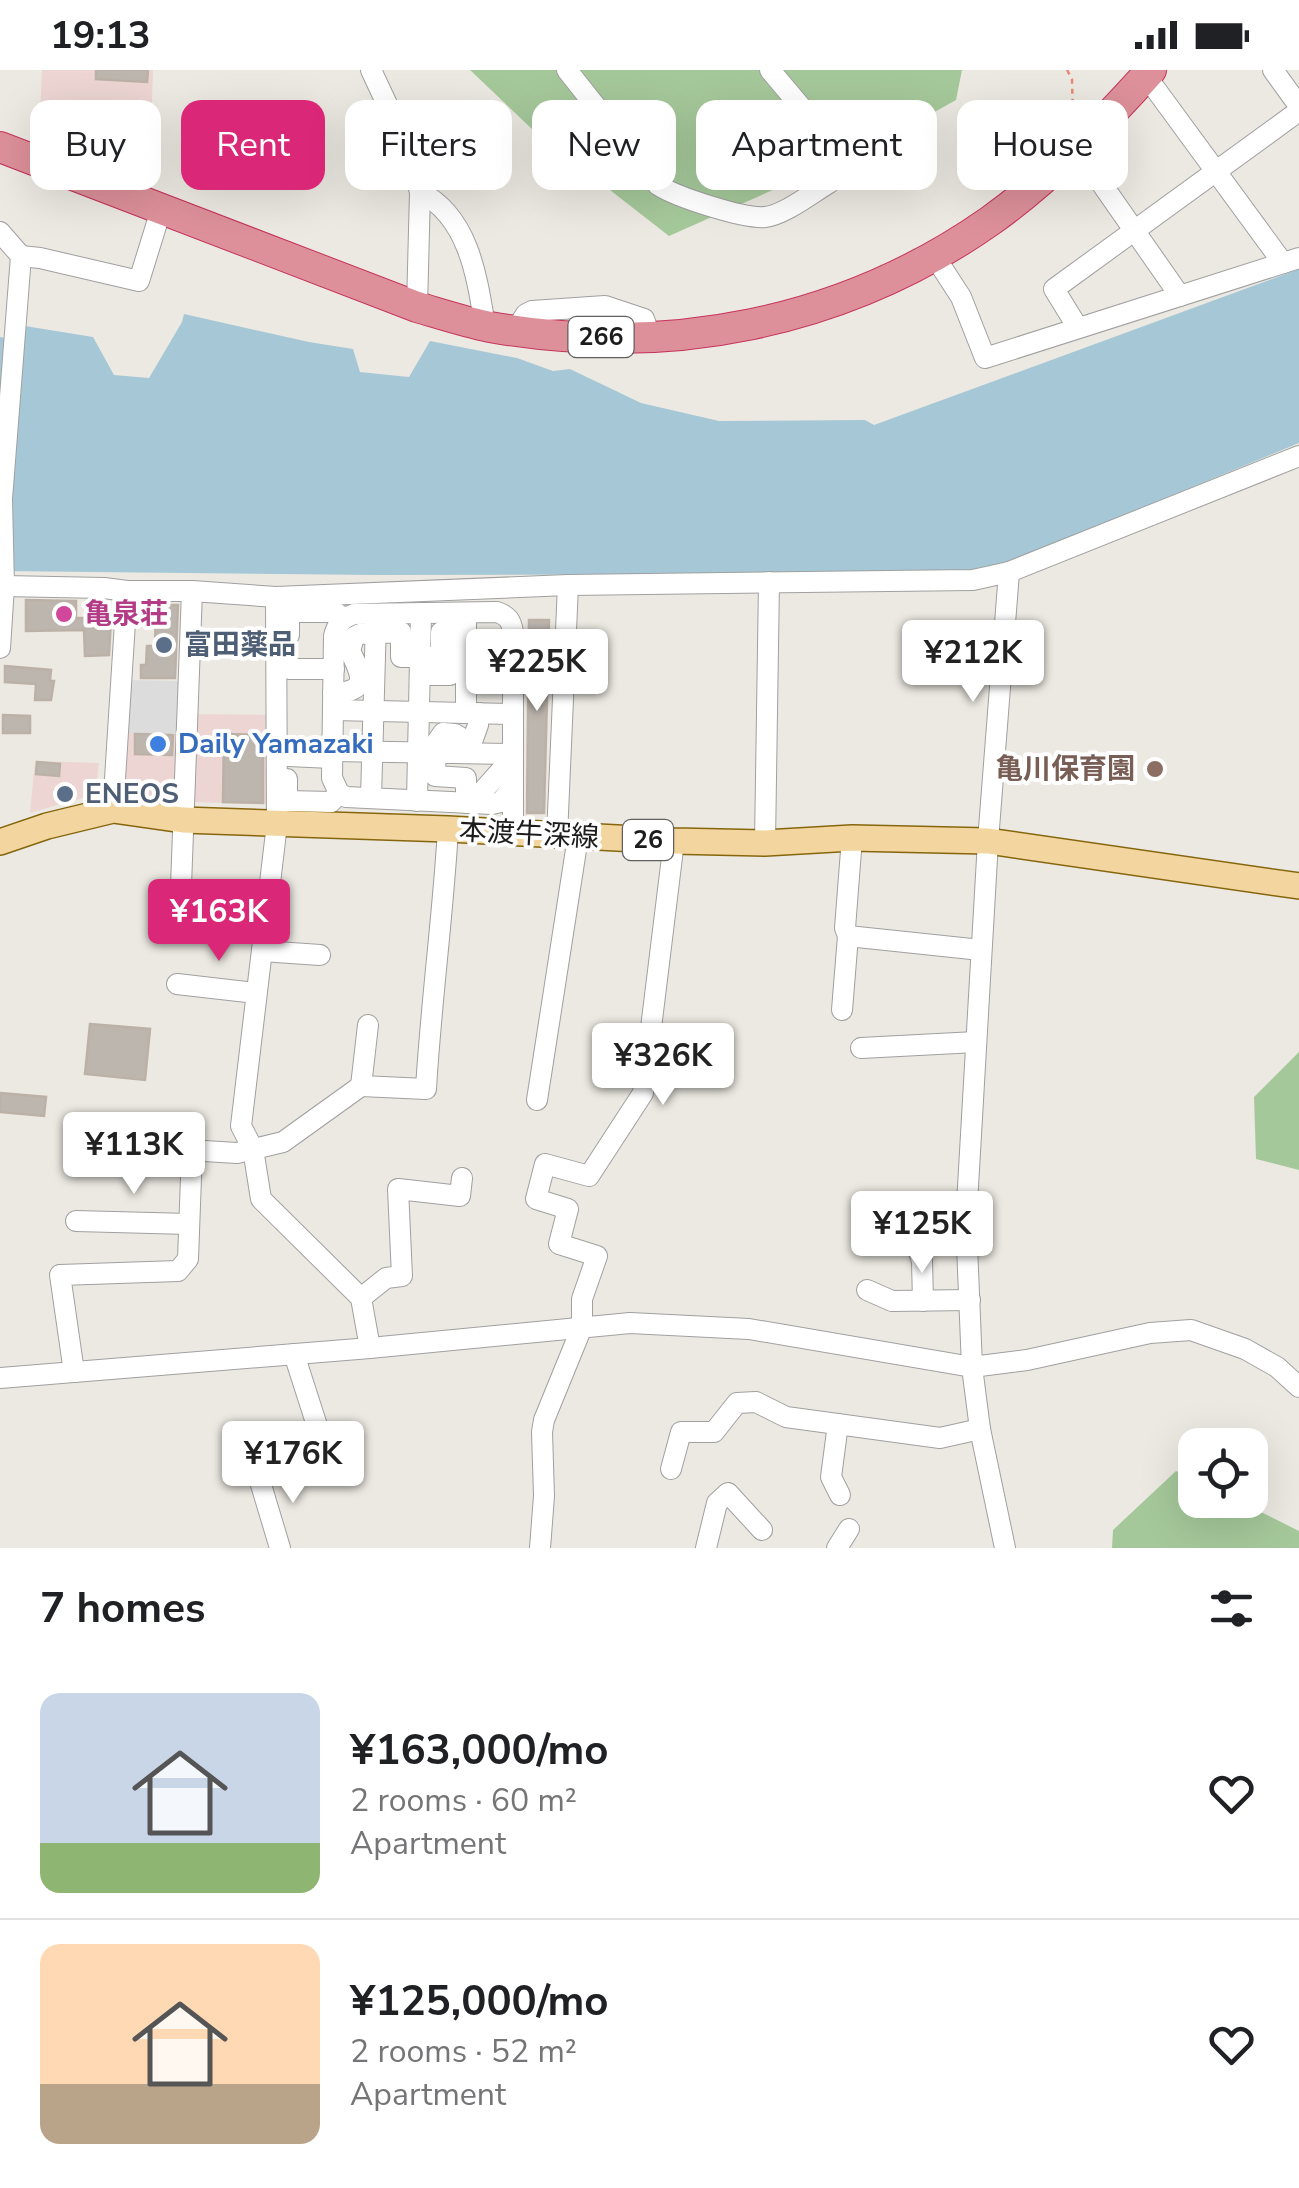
<!DOCTYPE html>
<meta charset="utf-8">
<style>
:root{--surface:#fff;--page:#f2f2f2;--text:#202124;--muted:#757577;--line:#e0e0e0;--accent:#db2777}
body{margin:0;font-family:"Nunito Sans","Noto Sans JP",sans-serif;background:var(--page);color:var(--text);height:100vh;display:flex;flex-direction:column;font-size:38px;white-space:nowrap}
*{box-sizing:border-box;margin:0}
p{font-size:32px;color:var(--muted)}
.icon{flex:none;width:55px;height:55px;fill:none;stroke:currentColor;stroke-width:2;stroke-linecap:round;stroke-linejoin:round}
.map{position:relative;height:1478px;overflow:hidden}
.details{display:flex;flex-direction:column;background:var(--surface);flex:1}
.details>*{flex:none}
.hud{position:absolute;left:30px;top:30px;width:1240px;height:90px;display:flex;gap:20px}
.tools{position:absolute;left:1178px;top:1358px;display:grid;gap:20px}
.tools a{display:grid;place-items:center;width:90px;height:90px;border-radius:20px;background:var(--surface);box-shadow:0 10px 40px #0002;font-size:50px}
.price{position:absolute;translate:-50% -85px;padding:0 22px;border-radius:10px;background:#fff;color:#222;font-size:32px;line-height:65px;filter:drop-shadow(0 2px 5px #0008)}
.price::after{content:'';position:absolute;left:50%;top:60px;width:30px;height:22px;margin-left:-15px;background:inherit;clip-path:polygon(0 0,100% 0,50% 100%)}
.price.on{background:var(--accent);color:#fff}
ul{padding:0;list-style:none}
li{display:flex;align-items:center;gap:30px;height:250px;padding:0 40px}
li+li{border-top:2px solid var(--line)}
li span{display:grid;place-items:center;flex:none;width:280px;height:200px;border-radius:20px;color:#555}
li>.icon{margin-inline-start:auto}
span .icon{width:120px;height:120px;fill:#fffc;stroke-width:1}
li b{font-size:42px}
h2{display:flex;justify-content:space-between;align-items:center;height:120px;padding:0 40px;font-size:42px}
.tag{padding:0 35px;border-radius:20px;background:var(--surface);box-shadow:0 10px 40px #0002;font-size:35px;line-height:90px}
.tag.on{background:var(--accent);color:#fff}
.status{display:flex;justify-content:space-between;align-items:center;height:70px;padding:0 50px;background:var(--surface);direction:ltr}
.status svg{height:28px;fill:currentColor}
.map>svg:first-child{display:block}
.commercial{fill:#ecd5d2}
.forest{fill:#a5c89a}
.parking{fill:#dcdcdc}
.water{fill:#a6c8d6}
.building{fill:#bcb6af;stroke:#bcb1a6;stroke-width:2.5}
.lines{fill:none;stroke-linecap:round;stroke-linejoin:round}
.minor-casing{stroke:#a0a0a0;stroke-width:22}
.major-casing{stroke:#86660d;stroke-width:28}
.highway-casing{stroke:#c6335b;stroke-width:32}
.path{stroke:#ec8773;stroke-width:2.5;stroke-dasharray:5 5;stroke-linecap:butt}
.minor{stroke:#fff;stroke-width:20}
.major{stroke:#f3d5a0;stroke-width:25}
.highway{stroke:#dd9099;stroke-width:30}
.hotel-dot{fill:#d1479c;stroke:#fff;stroke-width:4}
.service-dot{fill:#5c6f8a;stroke:#fff;stroke-width:4}
.shop-dot{fill:#3f7fe0;stroke:#fff;stroke-width:4}
.education-dot{fill:#8d6e63;stroke:#fff;stroke-width:4}
.labels{text-anchor:middle;dominant-baseline:central;stroke-width:8;stroke-linejoin:round;paint-order:stroke}
.shield{fill:#fff;stroke:#606060;stroke-width:2.5}
.shield-label{font-size:25px;font-weight:bold;fill:#1c1c1c}
.hotel-label{font-size:28px;font-weight:bold;fill:#b23c85;stroke:#fff;text-anchor:start}
.service-label{font-size:28px;font-weight:bold;fill:#4e5e75;stroke:#fff;text-anchor:start}
.shop-label{font-size:28px;font-weight:bold;fill:#366cbe;stroke:#fff;text-anchor:start}
.education-label{font-size:28px;font-weight:bold;fill:#785e54;stroke:#fff;text-anchor:end}
.street-label{font-size:28px;fill:#1c1c1c;stroke:#fff}
</style>
<div class="status"><b>19:13</b><svg viewBox="0 0 49 12"><path d="M0 12V9h3v3zM5 12V6h3v6zM10 12V3h3v9zM15 12V0h3v12zM26 1h20v11H26zM47 4h2v5h-2z"/></svg></div>
<div class="map">
<svg width="1299" height="1478" viewBox="0 0 1299 1478">
<rect width="100%" height="100%" fill="#ece9e2"/>
<g class="commercial">
<path d="M42,0H153L149,110L39,71Z"/>
<path d="M190,644L270,645L268,734L188,732Z"/>
<path d="M125,663L183,664L180,732H156L120,711Z"/>
<path d="M35,691L99,693L96,718L89,726L30,743Z"/>
</g>
<g class="forest">
<path d="M470,0H962L956,30L877,74L669,166L533,60Z"/>
<path d="M1299,982V1100L1256,1089L1254,1027Z"/>
<path d="M1176,1401L1195,1410V1430H1237L1299,1461V1478H1112L1113,1460Z"/>
</g>
<path class="parking" d="M128,610L180,611L179,663H124Z"/>
<path class="water" d="M1299,199V373L1018,489L979,501L943,504L375,505L0,501V267L23,272L25,256L93,267L114,305L149,308L182,252L184,244L309,272L353,279L360,302L409,307L430,271L517,288L553,301L570,299L641,333L719,351L865,350L874,355Z"/>
<g class="building">
<path d="M96,0H148L147,12L96,9Z"/>
<path d="M26,530L76,531V548H111L109,585L85,586L84,560L26,561Z"/>
<path d="M156,535H178L175,608H141V595H146L147,576H155Z"/>
<path d="M529,550H549L544,743H527Z"/>
<path d="M5,596L51,600L50,611H54L51,630H35L36,614L5,612Z"/>
<path d="M3,645L30,646V663H3Z"/>
<path d="M135,664L173,665L172,685L135,684Z"/>
<path d="M224,664L263,665V733L223,732Z"/>
<path d="M37,692L60,694L59,706L36,704Z"/>
<path d="M72,716L74,727L58,731L55,720Z"/>
<path d="M90,954L150,959L145,1010L85,1004Z"/>
<path d="M0,1023L46,1027L44,1046L0,1042Z"/>
</g>
<g class="lines">
<defs>
<g id="minor">
<path d="M371,0L406,75L420,122L417,237"/>
<path d="M567,0L658,115C676,127 744,149 765,147C784,145 812,123 829,113C838,100 838,89 833,75L770,0"/>
<path d="M1273,0L1299,36"/>
<path d="M1146,6L1283,193"/>
<path d="M1076,77L1180,226"/>
<path d="M420,122C469,147 477,207 485,256"/>
<path d="M0,162L21,186L2,429L4,516L0,578"/>
<path d="M21,186L40,188L139,211L161,140"/>
<path d="M935,187L961,227L985,288L1299,188"/>
<path d="M1078,258L1054,219L1299,41"/>
<path d="M515,261L526,244L532,241L605,236L644,249L651,268"/>
<path d="M4,516L104,518L127,521"/>
<path d="M276,527L277,754L241,1056L253,1079L261,1129L361,1228L370,1278"/>
<path d="M289,565V542H335L344,548"/>
<path d="M289,599H334"/>
<path d="M420,605H450V581H459"/>
<path d="M333,623C370,622 362,605 350,581L354,567L360,564L401,562V587H441V562H466"/>
<path d="M333,640L513,644"/>
<path d="M466,643V550"/>
<path d="M332,681L513,684"/>
<path d="M288,686L332,688"/>
<path d="M287,709V731L331,732L339,723"/>
<path d="M371,728L376,550"/>
<path d="M417,731L421,543"/>
<path d="M466,733V708L435,706L436,673L443,663L455,664L466,671L473,669L478,655L479,643"/>
<path d="M472,733L513,687"/>
<path d="M113,740L127,521H192L276,527L568,515L973,510L1009,502L1299,386"/>
<path d="M513,764C513,697 513,629 513,562C511,550 508,546 497,542L354,544C341,549 337,554 334,566L332,708L339,723L346,727L492,734L501,732L513,716"/>
<path d="M557,766L568,515"/>
<path d="M765,773L769,512"/>
<path d="M181,816L192,521"/>
<path d="M848,866L981,880"/>
<path d="M262,881L320,885"/>
<path d="M177,914L256,923"/>
<path d="M842,940L848,866L845,858L852,768"/>
<path d="M861,978L976,972"/>
<path d="M361,1016L368,955"/>
<path d="M537,1030L578,767"/>
<path d="M155,1078L237,1083L283,1072L361,1016L426,1019C431,932 443,846 448,759"/>
<path d="M76,1151L189,1154"/>
<path d="M916,1173L922,1191L923,1231"/>
<path d="M867,1220L892,1231L970,1230"/>
<path d="M361,1228L386,1208L402,1206L398,1119L460,1126L462,1108"/>
<path d="M294,1284L328,1390"/>
<path d="M74,1302L60,1205L178,1201L188,1189L192,1080"/>
<path d="M0,1308L370,1278L630,1253L749,1259L972,1297L1027,1290L1150,1263L1191,1260L1245,1279L1277,1297L1299,1317"/>
<path d="M838,1354L831,1407L840,1425"/>
<path d="M671,1399L681,1362H714L737,1333L756,1332L786,1347L940,1368L980,1359"/>
<path d="M280,1478L259,1408L306,1394"/>
<path d="M540,1478L544,1426L542,1362L544,1350L582,1257V1229L597,1186L559,1174L568,1139L536,1129L545,1094L589,1106L643,1023L674,771"/>
<path d="M706,1478L717,1433L728,1423L762,1460"/>
<path d="M837,1478L849,1459"/>
<path d="M1005,1478L980,1359L972,1297L966,1151L988,771L1009,502"/>
</g>
<path id="major" d="M0,772L47,756L113,740L183,750L448,759L674,771L765,773L852,768L988,771L1299,816"/>
<path id="highway" d="M0,77L417,237C441,244 465,252 490,257C667,288 843,254 990,151C1049,109 1103,54 1151,0"/>
</defs>
<use href="#minor" class="minor-casing"/>
<use href="#major" class="major-casing"/>
<use href="#highway" class="highway-casing"/>
<path class="path" d="M1067,0L1072,9L1073,51"/>
<use href="#minor" class="minor"/>
<use href="#major" class="major"/>
<use href="#highway" class="highway"/>
</g>
<circle class="hotel-dot" cx="64" cy="544" r="10"/>
<g class="service-dot">
<circle cx="164" cy="575" r="10"/>
<circle cx="65" cy="724" r="10"/>
</g>
<circle class="shop-dot" cx="158" cy="674" r="10"/>
<circle class="education-dot" cx="1155" cy="699" r="10"/>
<g class="labels">
<g class="shield">
<rect x="568.5" y="247" width="65" height="40" rx="8"/>
<rect x="623" y="750" width="50" height="40" rx="8"/>
</g>
<g class="shield-label">
<text x="601" y="267">266</text>
<text x="648" y="770">26</text>
</g>
<g class="hotel-label">
<text x="84" y="544">亀泉荘</text>
</g>
<g class="service-label">
<text x="184" y="575">富田薬品</text>
<text x="85" y="724">ENEOS</text>
</g>
<g class="shop-label">
<text x="178" y="674">Daily Yamazaki</text>
</g>
<g class="education-label">
<text x="1135" y="699">亀川保育園</text>
</g>
<g class="street-label">
<text transform="translate(529 764) rotate(3)">本渡牛深線</text>
</g>
</g>
</svg>
<div class="tools">
<a><svg class="icon" aria-label="locate" viewBox="0 0 24 24"><circle cx="12" cy="12" r="6"/><path d="M12 2v4M12 18v4M2 12h4M18 12h4"/></svg></a>
</div>
<b class="price" style="left:973px;top:635px">¥212K</b>
<b class="price" style="left:537px;top:644px">¥225K</b>
<b class="price on" style="left:219px;top:894px">¥163K</b>
<b class="price" style="left:663px;top:1038px">¥326K</b>
<b class="price" style="left:134px;top:1127px">¥113K</b>
<b class="price" style="left:922px;top:1206px">¥125K</b>
<b class="price" style="left:293px;top:1436px">¥176K</b>
<div class="hud">
<a class="tag">Buy</a>
<a class="tag on">Rent</a>
<a class="tag">Filters</a>
<a class="tag">New</a>
<a class="tag">Apartment</a>
<a class="tag">House</a>
</div>
</div>
<section class="details">
<h2>7 homes<svg class="icon" aria-label="filters" viewBox="0 0 24 24"><path d="M4 7h16M4 17h16"/><circle cx="9" cy="7" r="2"/><circle cx="15" cy="17" r="2"/></svg></h2>
<ul>
<li><span style="background:linear-gradient(#c9d6e8 75%,#8fb573 0)"><svg class="icon" aria-label="home" viewBox="0 0 24 24"><path d="M3 11l9-7 9 7M6 9v11h12V9"/></svg></span><div><b>¥163,000/mo</b><p>2 rooms · 60 m²</p><p>Apartment</p></div><svg class="icon" aria-label="heart" viewBox="0 0 24 24"><path d="M12 20l-8-8c-3-5 5-10 8-4 3-6 11-1 8 4z"/></svg></li>
<li><span style="background:linear-gradient(#ffd9b3 70%,#b9a48a 0)"><svg class="icon" aria-label="home" viewBox="0 0 24 24"><path d="M3 11l9-7 9 7M6 9v11h12V9"/></svg></span><div><b>¥125,000/mo</b><p>2 rooms · 52 m²</p><p>Apartment</p></div><svg class="icon" aria-label="heart" viewBox="0 0 24 24"><path d="M12 20l-8-8c-3-5 5-10 8-4 3-6 11-1 8 4z"/></svg></li>
</ul>
</section>
